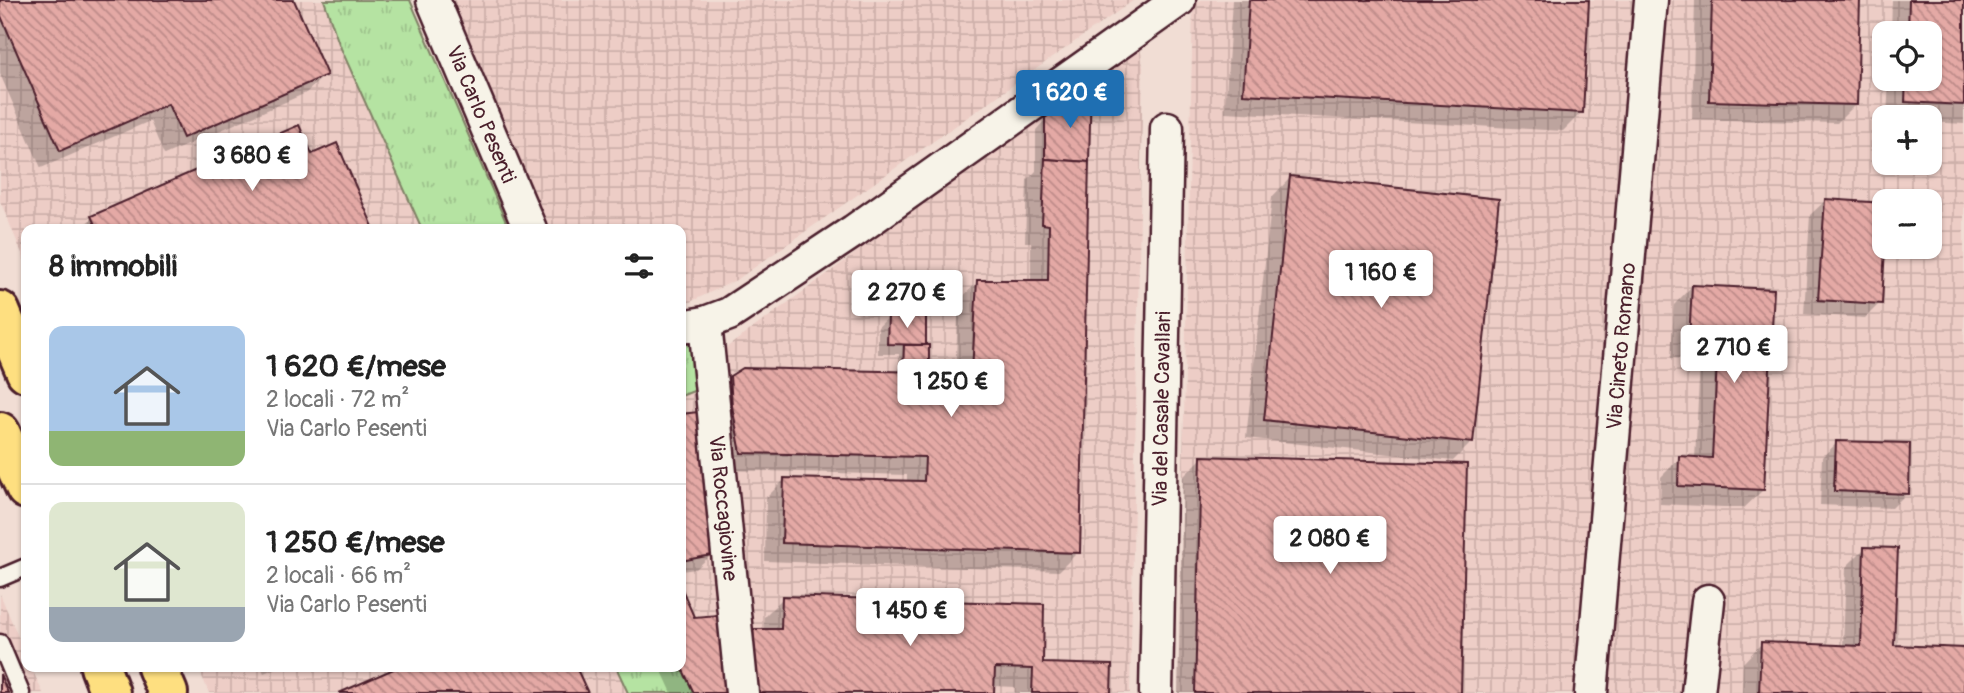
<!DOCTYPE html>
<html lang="it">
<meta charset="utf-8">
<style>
:root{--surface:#fff;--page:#f2f2f2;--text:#222;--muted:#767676;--line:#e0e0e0;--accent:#1f6fb2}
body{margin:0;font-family:Pangolin,sans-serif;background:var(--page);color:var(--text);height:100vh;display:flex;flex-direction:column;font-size:26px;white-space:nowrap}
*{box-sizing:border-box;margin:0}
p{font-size:23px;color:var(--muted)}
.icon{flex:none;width:38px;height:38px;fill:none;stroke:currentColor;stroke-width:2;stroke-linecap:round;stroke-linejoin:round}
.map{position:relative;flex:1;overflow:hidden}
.sheet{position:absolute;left:21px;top:224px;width:665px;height:448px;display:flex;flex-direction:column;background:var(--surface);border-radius:14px;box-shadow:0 2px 5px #0004}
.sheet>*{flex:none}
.fabs{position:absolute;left:1872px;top:21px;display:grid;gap:14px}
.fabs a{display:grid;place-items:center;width:70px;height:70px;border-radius:14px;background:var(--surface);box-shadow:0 2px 5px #0004;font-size:35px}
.price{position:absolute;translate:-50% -60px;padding:0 16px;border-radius:7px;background:#fff;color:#222;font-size:23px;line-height:46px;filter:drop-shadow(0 2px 4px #0008)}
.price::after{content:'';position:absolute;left:50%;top:42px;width:21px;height:16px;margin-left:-10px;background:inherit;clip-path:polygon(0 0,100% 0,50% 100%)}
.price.current{background:var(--accent);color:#fff}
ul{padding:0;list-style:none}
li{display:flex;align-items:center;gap:21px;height:175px;padding:0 28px}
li+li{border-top:2px solid var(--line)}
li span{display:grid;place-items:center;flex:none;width:196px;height:140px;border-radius:14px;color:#555}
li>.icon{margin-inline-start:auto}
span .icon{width:84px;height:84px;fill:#fffc;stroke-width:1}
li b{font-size:30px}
h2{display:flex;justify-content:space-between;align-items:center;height:84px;padding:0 28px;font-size:30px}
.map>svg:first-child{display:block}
.industrial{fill:url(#industrial-grid);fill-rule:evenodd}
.grass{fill:url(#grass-tufts);stroke:#808166;stroke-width:2}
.shadow{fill:#0003;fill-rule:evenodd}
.building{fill:url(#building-back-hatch);stroke:#4a1f2b;stroke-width:2}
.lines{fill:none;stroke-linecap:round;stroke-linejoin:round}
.service-casing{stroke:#4a1f2b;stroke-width:21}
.minor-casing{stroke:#4a1f2b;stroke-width:37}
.primary-casing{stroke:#4a1f2b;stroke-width:44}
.service{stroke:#f7f3e8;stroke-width:16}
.minor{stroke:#f7f3e8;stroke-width:32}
.primary{stroke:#fedf80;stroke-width:38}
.labels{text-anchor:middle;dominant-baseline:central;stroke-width:5;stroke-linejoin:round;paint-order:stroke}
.street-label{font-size:21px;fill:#4a1f2b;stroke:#f7f3e8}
</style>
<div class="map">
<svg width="1964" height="693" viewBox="0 0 1964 693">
<defs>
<pattern id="industrial-grid" width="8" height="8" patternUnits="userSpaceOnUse" patternTransform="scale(1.75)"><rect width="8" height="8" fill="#edcdc6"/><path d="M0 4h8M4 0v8" fill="none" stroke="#cdb0aa"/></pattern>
<pattern id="grass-tufts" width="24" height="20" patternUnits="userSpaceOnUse" patternTransform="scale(1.75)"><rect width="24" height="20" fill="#b5e3a2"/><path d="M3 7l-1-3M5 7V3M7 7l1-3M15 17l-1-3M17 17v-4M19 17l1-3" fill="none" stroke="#9dc28c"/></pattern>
<pattern id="building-back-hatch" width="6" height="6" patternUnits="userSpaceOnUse" patternTransform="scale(1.75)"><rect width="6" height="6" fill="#e4a9a5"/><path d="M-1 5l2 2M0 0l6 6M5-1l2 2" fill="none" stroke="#bb8987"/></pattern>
</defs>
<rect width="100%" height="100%" fill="#f1ddd4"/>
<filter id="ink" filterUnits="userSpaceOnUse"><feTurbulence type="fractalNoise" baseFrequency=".0143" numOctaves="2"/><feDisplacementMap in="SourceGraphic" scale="14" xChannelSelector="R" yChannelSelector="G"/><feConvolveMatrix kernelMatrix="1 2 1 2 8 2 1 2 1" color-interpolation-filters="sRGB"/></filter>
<g filter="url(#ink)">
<g class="industrial">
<path d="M0,0H324L339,44L422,229H26V263L0,201Z"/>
<path d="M450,0H1134L738,279L688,303H681V229H547Z"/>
<path d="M1201,0H1964V693H1178L1193,6ZM1885,33H1930V79H1885ZM1885,117H1930V163H1885ZM1885,201H1930V247H1885Z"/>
<path d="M1140,45L1143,67L1130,693H755L719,353Z"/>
<path d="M696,390L726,693H694L681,666V396Z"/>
<path d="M0,594L26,655V667H31L43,693H0Z"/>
<path d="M198,667H616L628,693H209Z"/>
</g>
<g class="grass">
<path d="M324,0H410L509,229H422L339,44Z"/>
<path d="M692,343L696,390L681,396V345Z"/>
<path d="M681,666L694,693H628L616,667Z"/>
</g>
<g class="shadow">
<path d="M0,0H292L325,75L306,93L164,155L150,121L41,168L0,74Z"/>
<path d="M1232,0H1588L1581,113L1563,131L1225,112Z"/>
<path d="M1695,0H1858L1855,105L1837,123L1692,119Z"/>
<path d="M1892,0H1964V124L1930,122V117H1887L1889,79H1930V33H1891Z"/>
<path d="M1046,119L1078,552L1059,571L765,561L766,498L784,480L907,483V475L723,470L712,397L731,378L899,373V354H878V327L889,317L924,344L922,347L927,371L925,373L955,374L959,300L978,282H1031V242H1025L1027,180L1036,171V130ZM729,386H732L734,414L731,415Z"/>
<path d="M336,146L372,229H80L92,218L311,157Z"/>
<path d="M1290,178L1472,442L1453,461L1246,438L1272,197Z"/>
<path d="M1825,201L1880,303L1865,318L1804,314L1810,215Z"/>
<path d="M1692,286L1772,290L1763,490L1744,508L1660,504L1661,477L1680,458L1695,459L1700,360L1671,358L1674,305Z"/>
<path d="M697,414L711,555L696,569L681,571V415Z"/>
<path d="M1837,443L1907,493L1892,508L1820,505L1822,457Z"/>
<path d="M1202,458L1459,693H1178L1183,477Z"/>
<path d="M1865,548L1892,647L1964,650V693H1742L1743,663L1761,644L1843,647L1846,567Z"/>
<path d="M681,591L693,619L724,693H672L660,667H681Z"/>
<path d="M783,598L1041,664L1109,693H1015V687L993,686V693H739L735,649L753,630L764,631V617Z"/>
<path d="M261,667H278L264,673Z"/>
<path d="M403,667H574L586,693H344Z"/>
</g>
<g class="building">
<path d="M0,0H294L327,75L183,138L168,104L60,151L0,14Z"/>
<path d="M1249,0H1589L1583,113L1243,94Z"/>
<path d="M1712,0H1860L1857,105L1709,101Z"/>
<path d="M1909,0H1964V105L1905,102L1906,79H1930V33H1908Z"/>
<path d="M1091,84L1089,162L1045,159V118Z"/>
<path d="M299,125L312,154L337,143L374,229H97L91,216Z"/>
<path d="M1045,159L1089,162L1080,553L782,543L784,478L924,481L925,457L741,453L732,406L730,376L743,368L972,373L977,280H1048L1049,225L1042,224Z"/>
<path d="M1290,176L1499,199L1473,443L1264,420Z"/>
<path d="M1825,199L1885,203V247L1882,304L1818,300Z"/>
<path d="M1692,285L1774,289L1764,490L1678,486L1679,456L1712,458L1718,342L1689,341Z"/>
<path d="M888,315L926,316V345L887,344Z"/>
<path d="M904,345H929V372L903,371Z"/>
<path d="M698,412L712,555L681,561V414Z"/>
<path d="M1836,441L1910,443L1909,494L1834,491Z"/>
<path d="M1201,456L1467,464L1461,693H1195Z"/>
<path d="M1864,547L1898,548L1894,645L1964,648V693H1759L1761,642L1861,646Z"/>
<path d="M681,587L694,617L718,615L726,693H694L681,666Z"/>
<path d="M782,596L1044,604L1043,663L1112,665L1111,693H1032L1033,669L995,668L994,693H758L753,629H781Z"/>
<path d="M398,667H576L588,693H339Z"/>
<path d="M0,674L8,693H0Z"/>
</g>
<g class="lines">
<defs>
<g id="service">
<path d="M0,578L26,567"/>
<path d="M0,643L21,693"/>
</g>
<g id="minor">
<path id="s1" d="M433,0L530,229"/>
<path id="s2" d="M705,323L742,693"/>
<path d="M681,327L705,323L729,314L854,231L1179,0"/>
<path id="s3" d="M1156,693L1167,128"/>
<path id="s4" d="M1591,693L1651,0"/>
<path d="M1698,693L1708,601"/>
</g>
<g id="primary">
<path d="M0,311L26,372"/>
<path d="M0,432L26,489"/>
<path d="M100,667L110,693"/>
<path d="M157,667L168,693"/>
</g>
</defs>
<use href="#service" class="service-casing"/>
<use href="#minor" class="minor-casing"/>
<use href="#primary" class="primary-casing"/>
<use href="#service" class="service"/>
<use href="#minor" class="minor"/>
<use href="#primary" class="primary"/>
</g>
</g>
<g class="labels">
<g class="street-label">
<text stroke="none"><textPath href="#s1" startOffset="124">Via Carlo Pesenti</textPath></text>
<text stroke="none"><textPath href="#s4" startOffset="348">Via Cineto Romano</textPath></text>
<text stroke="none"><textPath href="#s3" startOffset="284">Via del Casale Cavallari</textPath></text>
<text stroke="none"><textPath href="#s2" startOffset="186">Via Roccagiovine</textPath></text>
</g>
</g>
</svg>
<div class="fabs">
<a><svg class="icon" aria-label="locate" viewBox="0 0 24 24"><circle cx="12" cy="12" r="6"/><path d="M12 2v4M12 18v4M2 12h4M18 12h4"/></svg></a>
<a>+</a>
<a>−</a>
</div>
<b class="price current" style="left:1070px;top:130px">1 620 €</b>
<b class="price" style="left:252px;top:193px">3 680 €</b>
<b class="price" style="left:1381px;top:310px">1 160 €</b>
<b class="price" style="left:907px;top:330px">2 270 €</b>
<b class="price" style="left:1734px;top:385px">2 710 €</b>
<b class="price" style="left:951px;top:419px">1 250 €</b>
<b class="price" style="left:1330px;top:576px">2 080 €</b>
<b class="price" style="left:910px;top:648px">1 450 €</b>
<section class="sheet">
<h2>8 immobili<svg class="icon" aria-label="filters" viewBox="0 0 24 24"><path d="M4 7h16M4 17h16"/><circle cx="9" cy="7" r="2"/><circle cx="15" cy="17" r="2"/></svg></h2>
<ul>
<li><span style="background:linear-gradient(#a9c7e8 75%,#8fb573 0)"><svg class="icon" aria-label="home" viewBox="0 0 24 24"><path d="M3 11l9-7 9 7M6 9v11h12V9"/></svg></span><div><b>1 620 €/mese</b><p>2 locali · 72 m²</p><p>Via Carlo Pesenti</p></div></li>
<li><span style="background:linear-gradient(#dfe7d0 75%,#9aa5b1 0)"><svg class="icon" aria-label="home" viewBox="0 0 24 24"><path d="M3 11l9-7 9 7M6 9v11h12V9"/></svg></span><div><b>1 250 €/mese</b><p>2 locali · 66 m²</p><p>Via Carlo Pesenti</p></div></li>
</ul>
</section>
</div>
